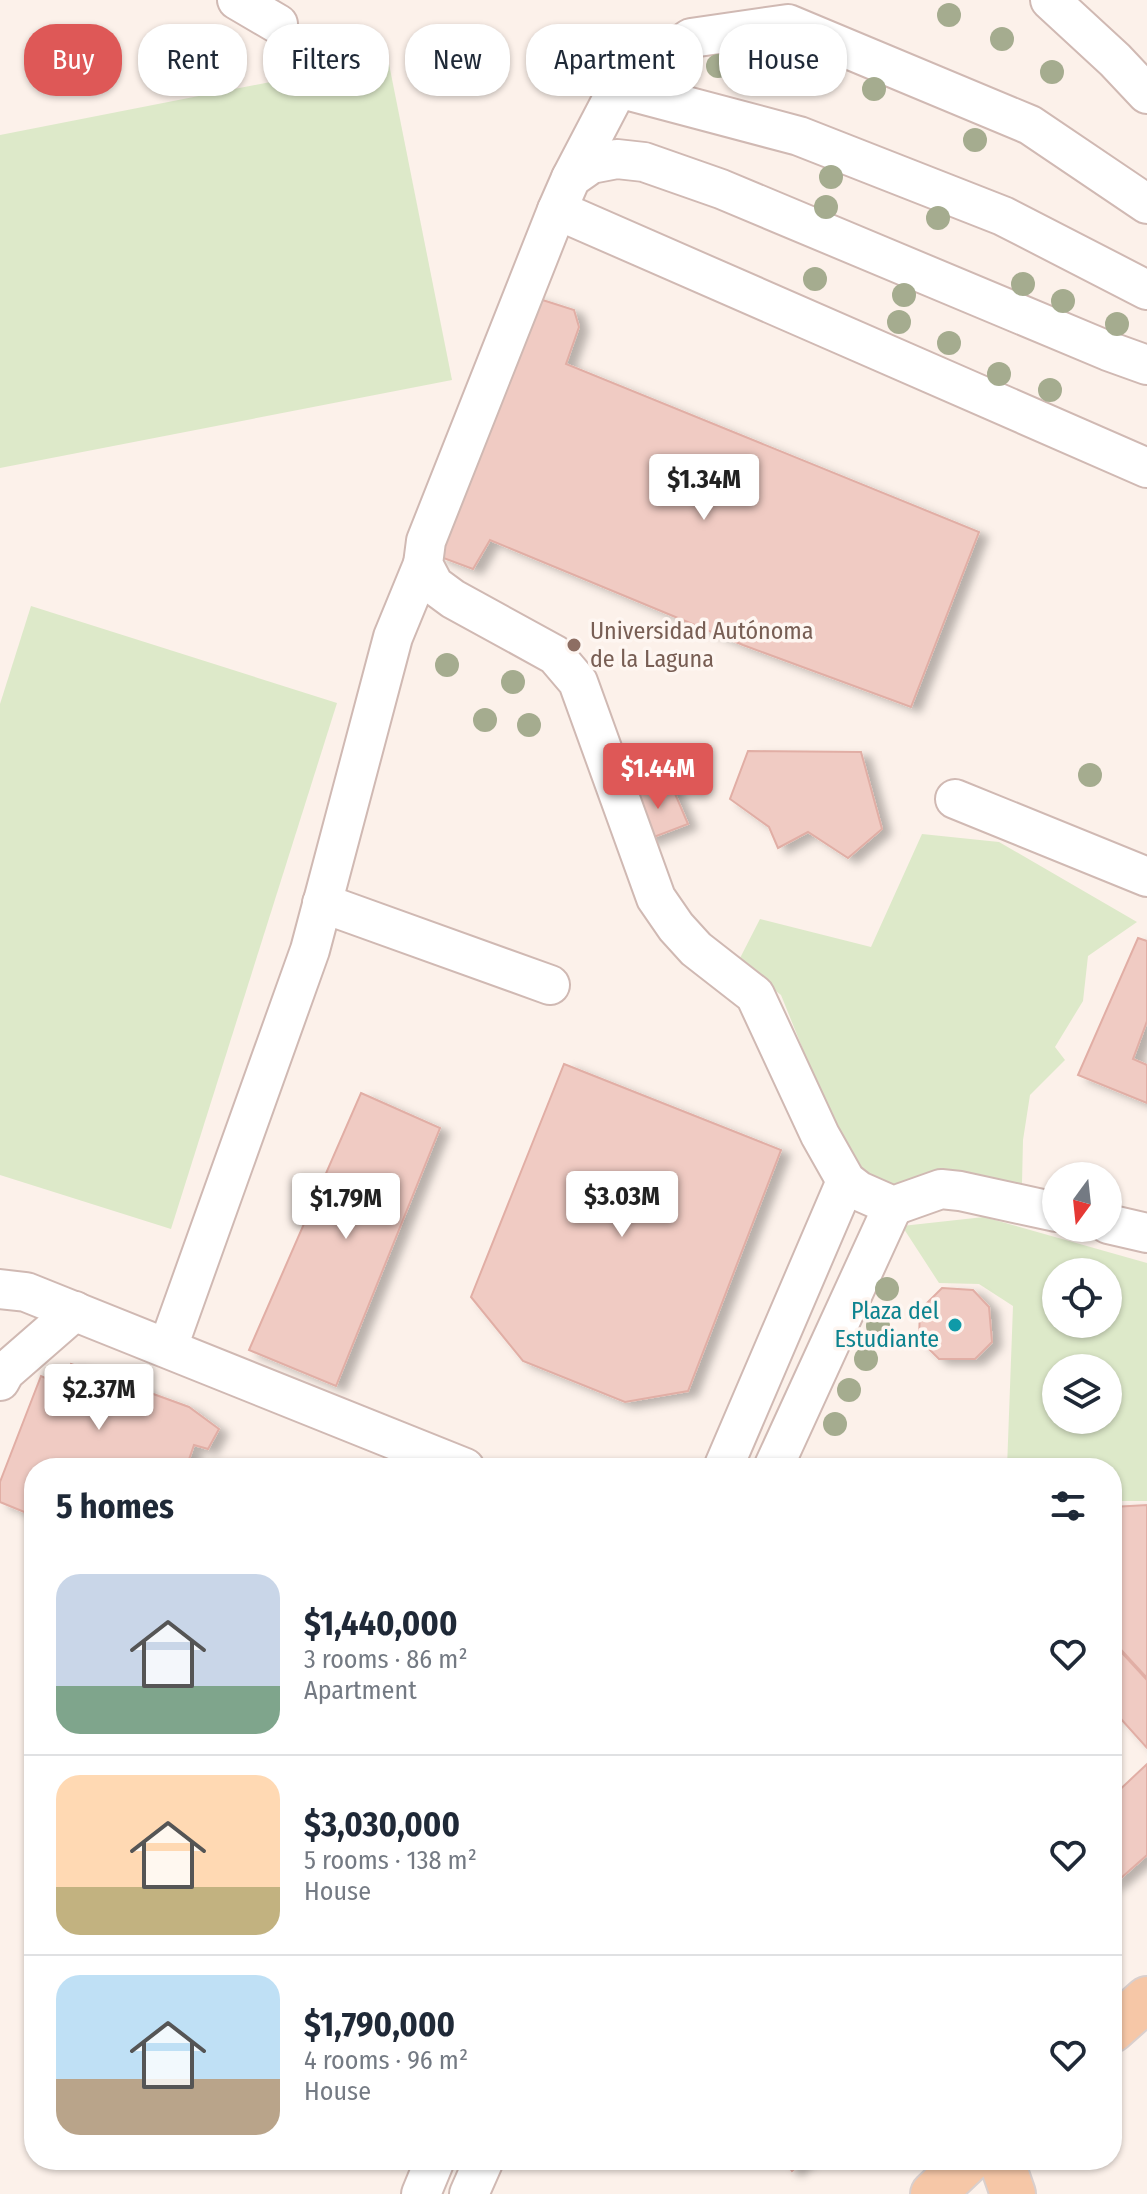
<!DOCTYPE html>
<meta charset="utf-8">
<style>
:root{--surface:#fff;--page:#f2f2f3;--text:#1f2937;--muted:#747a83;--line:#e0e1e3;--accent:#de5857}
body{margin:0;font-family:"Fira Sans Condensed",sans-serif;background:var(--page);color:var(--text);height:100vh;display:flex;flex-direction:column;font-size:30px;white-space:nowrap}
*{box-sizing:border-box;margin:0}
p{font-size:26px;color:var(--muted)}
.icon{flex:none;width:44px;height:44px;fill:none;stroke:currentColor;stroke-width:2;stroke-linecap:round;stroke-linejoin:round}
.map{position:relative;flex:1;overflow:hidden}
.side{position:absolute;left:24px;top:1458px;width:1098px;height:712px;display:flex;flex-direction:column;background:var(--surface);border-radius:32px;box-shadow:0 2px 6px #0004}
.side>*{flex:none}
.guide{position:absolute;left:24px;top:24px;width:1100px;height:72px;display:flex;gap:16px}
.needle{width:52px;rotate:195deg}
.controls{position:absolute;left:1042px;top:1162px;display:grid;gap:16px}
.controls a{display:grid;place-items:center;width:80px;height:80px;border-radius:50%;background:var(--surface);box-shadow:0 2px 6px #0004;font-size:40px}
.price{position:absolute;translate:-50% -68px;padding:0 18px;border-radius:8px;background:#fff;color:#222;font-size:26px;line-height:52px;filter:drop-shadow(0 2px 4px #0008)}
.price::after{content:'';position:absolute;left:50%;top:48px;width:24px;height:18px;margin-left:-12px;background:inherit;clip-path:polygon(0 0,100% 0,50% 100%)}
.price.current{background:var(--accent);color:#fff}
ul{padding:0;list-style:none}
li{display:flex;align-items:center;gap:24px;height:200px;padding:0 32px}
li+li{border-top:2px solid var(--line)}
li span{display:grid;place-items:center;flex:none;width:224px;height:160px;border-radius:24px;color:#555}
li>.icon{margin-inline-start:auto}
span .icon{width:96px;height:96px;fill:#fffc;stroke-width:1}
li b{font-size:34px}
h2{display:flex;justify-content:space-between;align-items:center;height:96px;padding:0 32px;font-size:34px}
.pill{padding:0 28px;border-radius:32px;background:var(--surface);box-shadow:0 2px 6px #0004;font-size:28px;line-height:72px}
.pill.current{background:var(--accent);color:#fff}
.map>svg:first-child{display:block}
.green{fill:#dde9c9;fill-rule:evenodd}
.building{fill:#f0cbc3;stroke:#e1aea5;stroke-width:2;filter:url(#shadow)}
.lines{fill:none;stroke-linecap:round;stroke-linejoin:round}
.minor-casing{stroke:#d0b9b3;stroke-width:42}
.major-casing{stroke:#d9cfcd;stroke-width:48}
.minor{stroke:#fff;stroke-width:38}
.major{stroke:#f6c7a7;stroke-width:44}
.tree{fill:#a5ac8f}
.education-dot{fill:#8d6e63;stroke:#fef6f1;stroke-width:3}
.culture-dot{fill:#0f9aa8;stroke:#fef6f1;stroke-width:3}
.labels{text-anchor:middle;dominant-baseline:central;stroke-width:7;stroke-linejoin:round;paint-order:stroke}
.education-label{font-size:24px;fill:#785e54;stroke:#fef6f1;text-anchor:start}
.culture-label{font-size:24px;fill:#0d838f;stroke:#fef6f1;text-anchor:end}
</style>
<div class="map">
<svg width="1147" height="2194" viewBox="0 0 1147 2194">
<defs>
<filter id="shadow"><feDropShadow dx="9" dy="5" stdDeviation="4" flood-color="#0004"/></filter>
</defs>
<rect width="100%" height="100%" fill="#fcf1ea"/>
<g class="green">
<path d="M388,59L452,380L0,468V135Z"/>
<path d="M31,606L337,703L171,1229L0,1175V704Z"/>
<path d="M922,834L999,842L1137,922L1088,956L1083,1001L1055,1047L1065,1060L1030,1095L1023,1140L1022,1183L891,1191L852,1171L781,995L738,962L760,919L871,947Z"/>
<path d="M984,1217L1147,1263V1501H1112V1468H1007L1013,1306L979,1284L939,1283L902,1226ZM1056,1272H1108V1324H1056ZM1056,1368H1108V1420H1056Z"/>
</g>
<g class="building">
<path d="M530,296L574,310L579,327L566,364L979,532L911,707L743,645L490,540L473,569L438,556Z"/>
<path d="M748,751L861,752L882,829L848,858L808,832L778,848L769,827L730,799Z"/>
<path d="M670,782L688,824L646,840L628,798Z"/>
<path d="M1138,938L1147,941V1021L1133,1059L1147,1065V1103L1078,1075Z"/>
<path d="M564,1064L781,1150L688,1391L625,1402L523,1361L471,1297Z"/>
<path d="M361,1093L440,1128L336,1386L249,1350Z"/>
<path d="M942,1288L973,1290L989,1307L992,1342L975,1359H939L919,1339L920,1310Z"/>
<path d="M71,1364L189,1407L219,1429L208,1449L194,1445L186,1468H34V1516L0,1502V1482L41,1376L62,1385Z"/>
<path d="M1147,1505V1678L1112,1640V1507Z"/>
<path d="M1112,1642L1147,1680V1748L1112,1709Z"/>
<path d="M1147,1764V1855L1112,1886V1797Z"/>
<path d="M784,2160H805L792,2171Z"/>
</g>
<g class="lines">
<defs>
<g id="minor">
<path d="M237,0L278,24"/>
<path d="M1050,0L1115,60L1147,94"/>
<path d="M618,88L691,38L788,24L1030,125L1147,204"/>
<path d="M571,178L618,88L799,136L1003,216L1147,290"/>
<path d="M557,210L1147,468"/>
<path d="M955,799L1147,877"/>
<path d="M322,903L550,985"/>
<path d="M1056,1212L960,1191L941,1189L893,1206L859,1191L846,1181L820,1135L755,995L696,949L676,927L656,898L578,682L555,655L453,599L434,585L423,564L426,541L557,210L571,178L591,164L617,159L644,162L721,189L1108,351L1147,365"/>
<path d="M1108,1224L1147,1233"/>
<path d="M0,1289L26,1292L465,1468"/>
<path d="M168,1347L310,950L393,637L423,564"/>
<path d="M0,1381L5,1372L75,1311"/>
<path d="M723,1468L846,1181"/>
<path d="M773,1468L893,1206"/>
<path d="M421,2194L435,2160"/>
<path d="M469,2194L484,2160"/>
</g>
<g id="major">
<path d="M1112,2030L1147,1999"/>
<path d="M1005,2160V2171L1013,2194"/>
<path d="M933,2194L969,2160"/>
</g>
</defs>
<use href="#minor" class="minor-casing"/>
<use href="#major" class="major-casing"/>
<use href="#minor" class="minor"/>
<use href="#major" class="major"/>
</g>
<g class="tree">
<circle cx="949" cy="15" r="12"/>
<circle cx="1002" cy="39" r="12"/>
<circle cx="775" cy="49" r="12"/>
<circle cx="718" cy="66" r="12"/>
<circle cx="1052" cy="72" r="12"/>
<circle cx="826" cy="74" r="12"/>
<circle cx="874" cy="89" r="12"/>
<circle cx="975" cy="140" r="12"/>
<circle cx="831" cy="177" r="12"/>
<circle cx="826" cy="207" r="12"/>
<circle cx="938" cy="218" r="12"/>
<circle cx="815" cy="279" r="12"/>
<circle cx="1023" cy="284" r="12"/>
<circle cx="904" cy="295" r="12"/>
<circle cx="1063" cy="301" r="12"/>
<circle cx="899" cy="322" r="12"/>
<circle cx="1117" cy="324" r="12"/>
<circle cx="949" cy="343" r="12"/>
<circle cx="999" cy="374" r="12"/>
<circle cx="1050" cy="390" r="12"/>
<circle cx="447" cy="665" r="12"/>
<circle cx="513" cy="682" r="12"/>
<circle cx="485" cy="720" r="12"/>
<circle cx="529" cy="725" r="12"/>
<circle cx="1090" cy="775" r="12"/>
<circle cx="887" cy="1289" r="12"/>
<circle cx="878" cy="1326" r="12"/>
<circle cx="866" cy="1359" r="12"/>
<circle cx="849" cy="1390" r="12"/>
<circle cx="835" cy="1424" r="12"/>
</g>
<circle class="education-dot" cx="574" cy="645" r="8"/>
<circle class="culture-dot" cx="955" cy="1325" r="8"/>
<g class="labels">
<g class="education-label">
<text x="590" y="631">Universidad Autónoma<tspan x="590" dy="28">de la Laguna</tspan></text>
</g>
<g class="culture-label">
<text x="939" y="1311">Plaza del<tspan x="939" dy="28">Estudiante</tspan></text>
</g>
</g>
</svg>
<div class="controls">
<a><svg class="needle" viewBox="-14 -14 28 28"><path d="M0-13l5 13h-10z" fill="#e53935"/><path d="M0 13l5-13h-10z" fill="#747a83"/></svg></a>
<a><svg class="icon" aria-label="locate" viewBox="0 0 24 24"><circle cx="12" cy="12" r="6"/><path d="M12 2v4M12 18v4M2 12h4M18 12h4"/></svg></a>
<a><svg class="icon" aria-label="layers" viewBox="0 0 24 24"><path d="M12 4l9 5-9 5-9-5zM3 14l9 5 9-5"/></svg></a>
</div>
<b class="price" style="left:704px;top:522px">$1.34M</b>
<b class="price current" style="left:658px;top:811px">$1.44M</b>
<b class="price" style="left:622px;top:1239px">$3.03M</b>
<b class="price" style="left:346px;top:1241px">$1.79M</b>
<b class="price" style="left:99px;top:1432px">$2.37M</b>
<div class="guide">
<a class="pill current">Buy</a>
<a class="pill">Rent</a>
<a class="pill">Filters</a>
<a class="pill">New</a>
<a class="pill">Apartment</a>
<a class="pill">House</a>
</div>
<section class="side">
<h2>5 homes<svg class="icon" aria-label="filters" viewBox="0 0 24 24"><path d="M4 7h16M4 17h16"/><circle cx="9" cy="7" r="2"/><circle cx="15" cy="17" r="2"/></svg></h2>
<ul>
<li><span style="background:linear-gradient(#c9d6e8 70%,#7fa58c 0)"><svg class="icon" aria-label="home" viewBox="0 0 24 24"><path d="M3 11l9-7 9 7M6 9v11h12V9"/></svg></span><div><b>$1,440,000</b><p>3 rooms · 86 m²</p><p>Apartment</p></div><svg class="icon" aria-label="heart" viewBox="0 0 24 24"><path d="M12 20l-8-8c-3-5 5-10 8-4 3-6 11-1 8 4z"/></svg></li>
<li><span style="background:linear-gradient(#ffd9b3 70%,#c2b280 0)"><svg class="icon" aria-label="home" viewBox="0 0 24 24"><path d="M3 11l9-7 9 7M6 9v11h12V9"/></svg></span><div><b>$3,030,000</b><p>5 rooms · 138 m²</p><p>House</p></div><svg class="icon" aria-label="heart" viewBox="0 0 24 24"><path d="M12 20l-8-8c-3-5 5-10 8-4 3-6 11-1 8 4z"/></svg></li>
<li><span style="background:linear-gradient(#bfe0f5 65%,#b9a48a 0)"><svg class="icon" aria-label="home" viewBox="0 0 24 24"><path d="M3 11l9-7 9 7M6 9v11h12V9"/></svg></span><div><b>$1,790,000</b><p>4 rooms · 96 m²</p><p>House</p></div><svg class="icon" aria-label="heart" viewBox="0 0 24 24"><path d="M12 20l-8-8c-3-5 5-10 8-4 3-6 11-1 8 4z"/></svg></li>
</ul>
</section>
</div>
